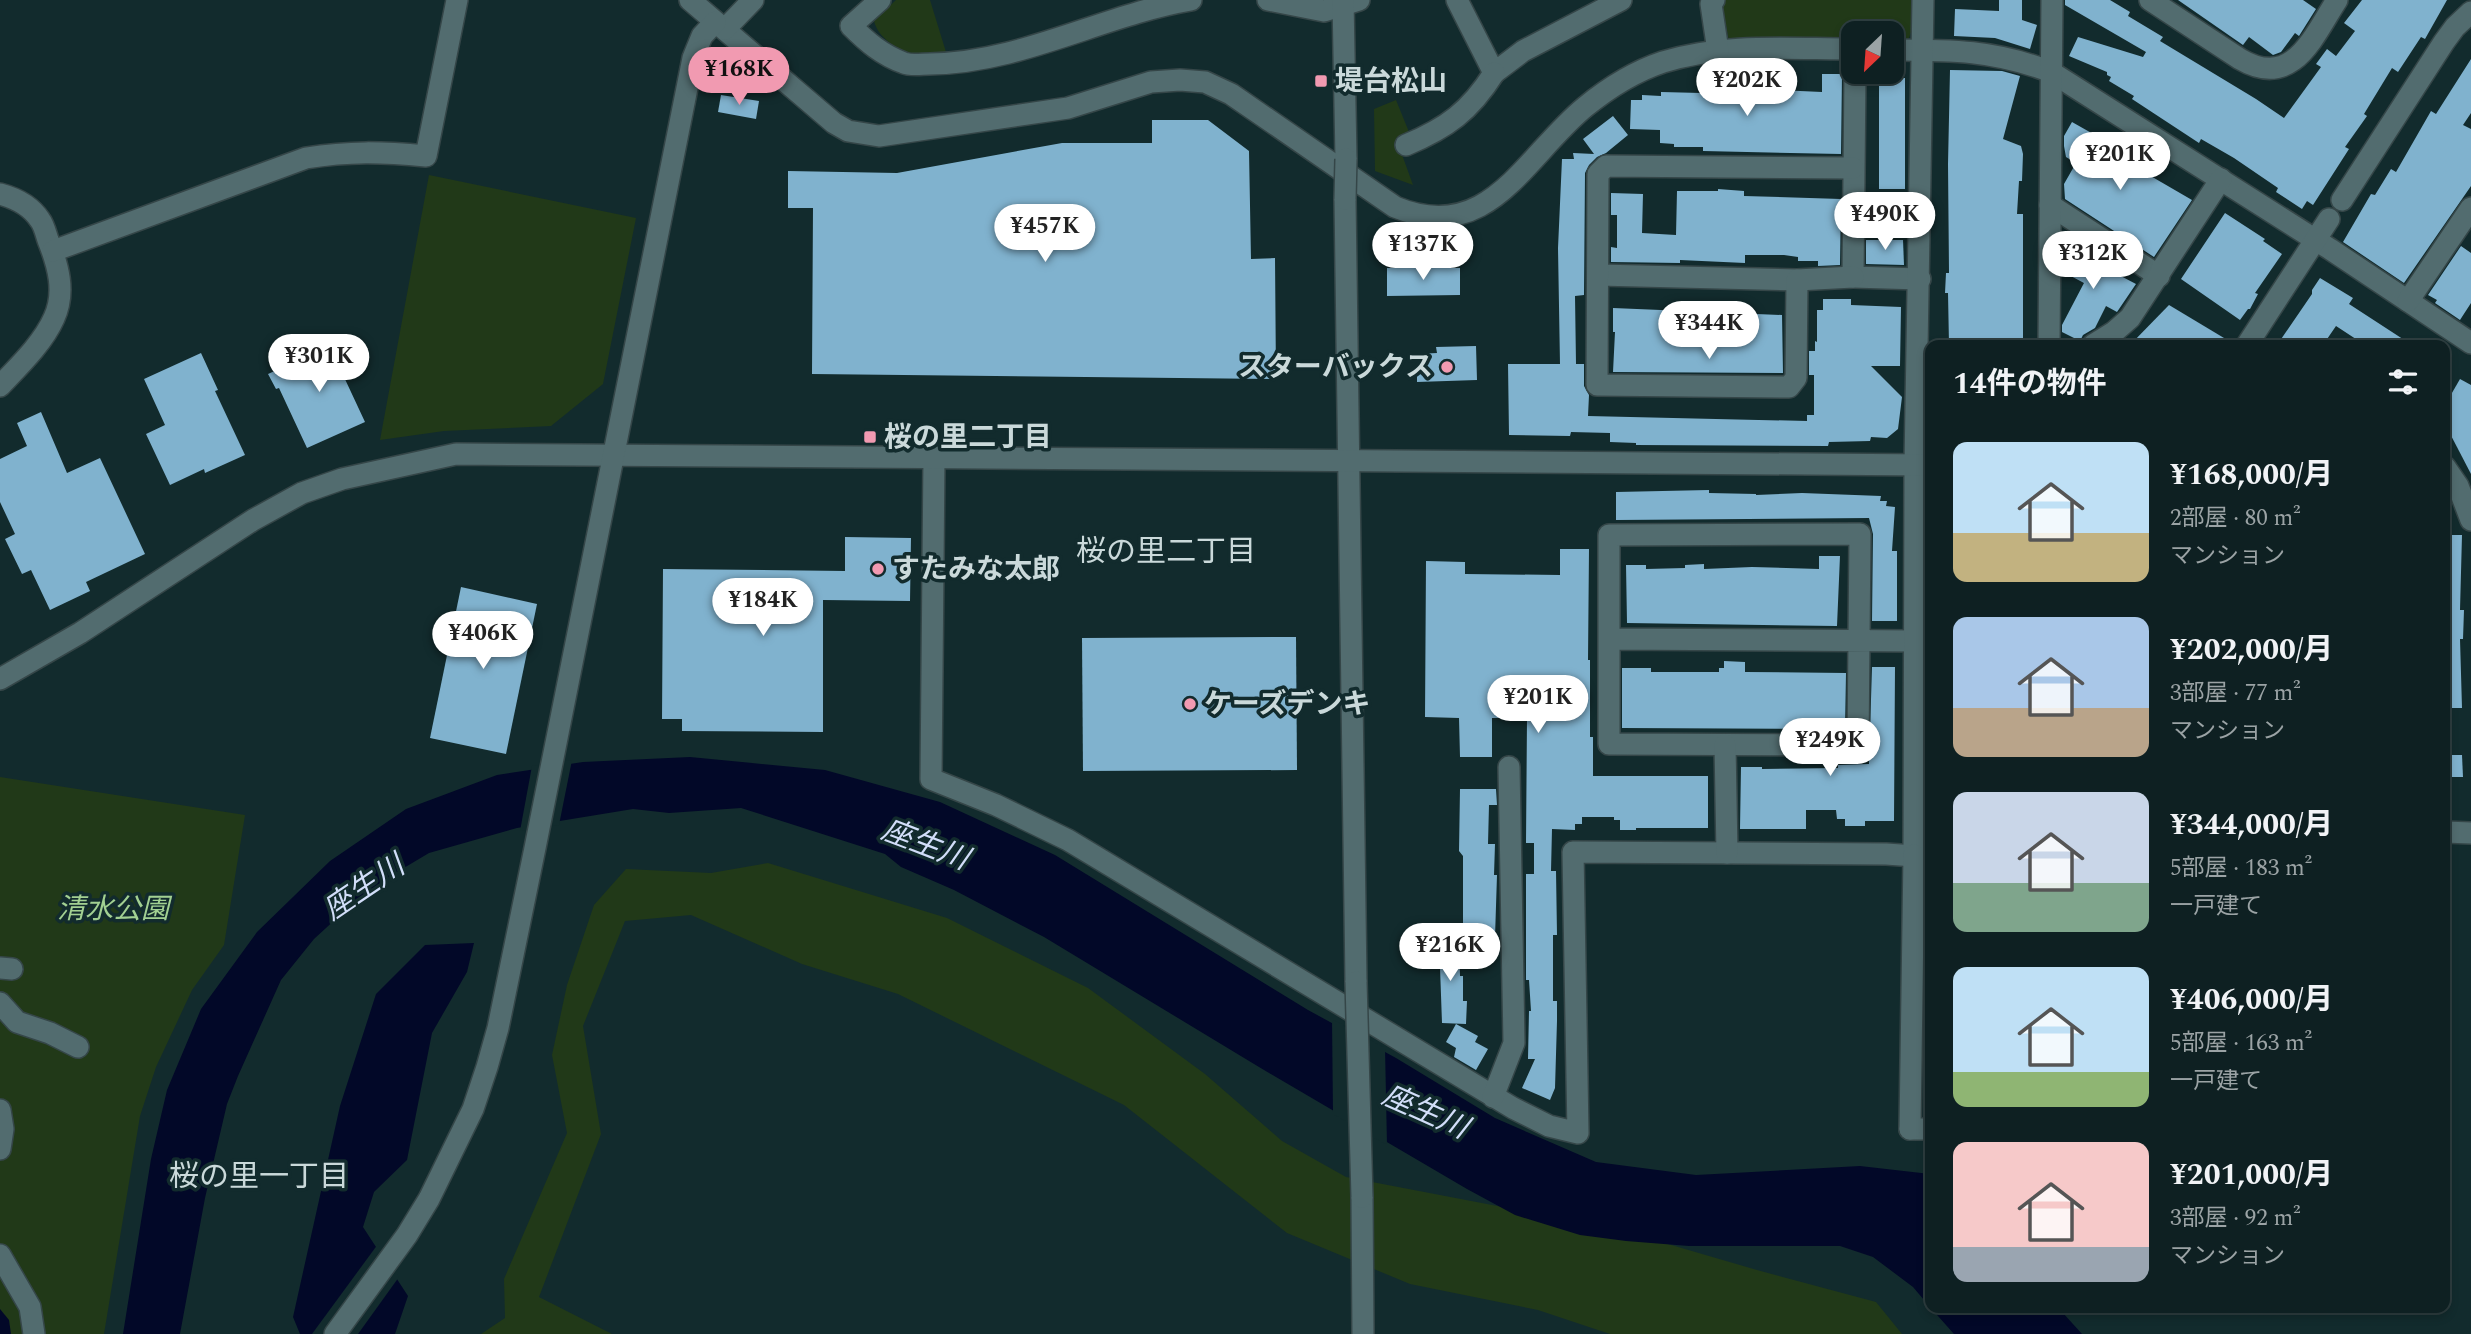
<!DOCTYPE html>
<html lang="ja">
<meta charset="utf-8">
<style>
:root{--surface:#0e2022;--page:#1c2d2f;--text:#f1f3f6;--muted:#9ba3a5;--line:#2e3e40;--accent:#f19ab1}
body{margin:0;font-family:Spectral,"Noto Sans JP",serif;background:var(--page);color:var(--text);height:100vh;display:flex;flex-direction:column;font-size:26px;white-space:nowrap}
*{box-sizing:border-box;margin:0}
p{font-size:23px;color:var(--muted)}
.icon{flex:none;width:38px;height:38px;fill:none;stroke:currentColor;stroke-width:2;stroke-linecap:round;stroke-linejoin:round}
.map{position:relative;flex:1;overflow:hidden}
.panel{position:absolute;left:1925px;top:340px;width:525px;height:973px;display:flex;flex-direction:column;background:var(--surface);border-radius:14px;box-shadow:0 4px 10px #0003,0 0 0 2px var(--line)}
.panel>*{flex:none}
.needle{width:46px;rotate:205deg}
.buttons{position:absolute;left:1841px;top:21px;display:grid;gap:14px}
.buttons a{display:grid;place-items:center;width:63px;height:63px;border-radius:14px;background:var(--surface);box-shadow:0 4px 10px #0003,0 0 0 2px var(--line);font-size:35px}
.price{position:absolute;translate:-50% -60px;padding:0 16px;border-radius:24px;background:#fff;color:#222;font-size:23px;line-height:46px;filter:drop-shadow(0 2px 4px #0008)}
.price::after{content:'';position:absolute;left:50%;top:42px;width:21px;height:16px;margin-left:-10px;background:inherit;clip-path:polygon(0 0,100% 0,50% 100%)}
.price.on{background:var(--accent);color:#111}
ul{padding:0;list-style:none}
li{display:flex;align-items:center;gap:21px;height:175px;padding:0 28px}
li span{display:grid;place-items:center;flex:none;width:196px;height:140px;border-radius:14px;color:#555}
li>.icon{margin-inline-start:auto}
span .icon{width:84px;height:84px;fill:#fffc;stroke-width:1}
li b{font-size:30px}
h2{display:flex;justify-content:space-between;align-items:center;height:84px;padding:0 28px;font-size:30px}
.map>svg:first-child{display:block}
.green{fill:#213918}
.water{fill:#020828}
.pier{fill:#122b2d}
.building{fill:#80b2ce}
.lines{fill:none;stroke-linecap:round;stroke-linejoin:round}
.street-casing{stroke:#354648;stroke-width:24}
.secondary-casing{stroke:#354648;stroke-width:24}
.street{stroke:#526c6f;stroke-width:21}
.secondary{stroke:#526c6f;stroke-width:21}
.secondary-bridge-casing{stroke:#354648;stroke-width:24;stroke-linecap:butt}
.secondary-bridge{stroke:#526c6f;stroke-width:21}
.poi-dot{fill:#f19ab1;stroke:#122b2d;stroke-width:2.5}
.labels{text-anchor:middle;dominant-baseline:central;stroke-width:7;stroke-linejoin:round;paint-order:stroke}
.poi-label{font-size:28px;font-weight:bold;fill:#cad9da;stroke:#122b2d;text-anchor:start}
.park-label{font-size:28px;font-style:italic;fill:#a2d092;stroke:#122b2d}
.neighbourhood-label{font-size:30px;fill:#cad9da;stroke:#122b2d}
.water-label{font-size:30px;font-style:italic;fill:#d2def9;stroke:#122b2d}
</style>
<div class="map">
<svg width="2471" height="1334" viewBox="0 0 2471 1334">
<rect width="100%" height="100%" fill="#122b2d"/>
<g class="green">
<path d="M896,0H930L946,52C936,53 922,55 912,53C895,49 878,37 874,21Z"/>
<path d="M1725,0H1912V29L1909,38L1900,42H1892V33H1853V42L1729,41L1722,4Z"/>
<path d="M1396,100L1409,132L1396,138L1413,185L1375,171L1374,109Z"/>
<path d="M429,175L636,218L603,384L551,426L444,431L380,440Z"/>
<path d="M0,777L245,815L224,945L192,990L156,1067L140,1116L104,1334H0Z"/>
<path d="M768,863L947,918L1088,988L1205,1074L1282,1141L1346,1177L1613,1228L1757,1270L1876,1302L1902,1334H1610L1538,1310L1410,1284L1287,1233L1124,1105L898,994L802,964L691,915L625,921L583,1026L601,1134L539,1297L612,1334H481L505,1318L504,1279L567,1133L552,1055L567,985L594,905L626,869L711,873Z"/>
</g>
<g class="water">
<path d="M690,757L825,770L940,802L1055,855L1308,1010L1396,1058L1495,1118L1596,1162L1696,1175L1860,1166L1930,1174V1307L1913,1287L1873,1257L1840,1246H1689L1626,1241L1580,1235L1515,1215L1467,1189L1259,1067L1044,937L954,890L901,867L885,854L741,808L669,813L633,809L517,828L429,853L387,878L350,906L314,939L281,980L238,1076L227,1104L205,1198L180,1334H123L151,1159L167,1090L201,1009L257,932L330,861L406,809L497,775L583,762Z"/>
<path d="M474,943L467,972L432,1033L407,1160L374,1192L363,1227L408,1296L395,1334H300L293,1317L340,1106L376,994L425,945Z"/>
<path d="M1930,1307H2062L2063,1313L2082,1334H1954Z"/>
<path d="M0,1309L9,1320L11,1334H0Z"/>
</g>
<g class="pier">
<path d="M572,760L559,825L520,831L532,766Z"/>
<path d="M1332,1019L1385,1048L1387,1145L1333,1114Z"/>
<path d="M378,1244L399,1277L358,1334H312Z"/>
</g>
<g class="building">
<path d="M1999,0H2022V20L2037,25L2030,49L1995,38L1954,36L1955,9L1999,11Z"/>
<path d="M2065,0H2110L2130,12L2128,16L2163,37L2160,41L2256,99L2284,118L2321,67L2316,64L2327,49L2336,56L2355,31L2344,23L2362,0H2447L2425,39L2421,37L2398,72L2392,68L2364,114L2367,116L2345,147L2349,149L2313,205L2307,201L2302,209L2276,192L2278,188L2234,158L2201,139L2199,143L2132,99L2134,96L2109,81L2111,77L2107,75V72L2069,56L2078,37L2143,57L2146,52L2065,5Z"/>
<path d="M2178,0H2303L2316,9L2299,36L2295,33L2281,52L2273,55L2249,37L2243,45Z"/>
<path d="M2471,59V113L2463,125L2471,129V186L2404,283L2343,242L2371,194L2375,195L2391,169L2396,172L2431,111L2436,114Z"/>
<path d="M1950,70L2002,71L2020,76L2003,139L2021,146L2023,154L2022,181H2019L2017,214H2023V342H2014V345H1949L1948,293H1945L1946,273H1949L1948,164Z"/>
<path d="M1822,74H1842L1841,154L1703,151V147H1674V144L1660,143V130L1630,129L1631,100H1642V95L1661,96V92L1701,93V86L1731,87V81L1754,82V89L1822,92Z"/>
<rect x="1879" y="78" width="26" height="111"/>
<path d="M721,95L759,101L756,119L718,112Z"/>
<path d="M1613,116L1628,135L1606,153L1597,157L1589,165L1585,173L1584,295L1575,296L1576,364H1584V386L1589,395L1588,416L1807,421V415H1814V375H1809V351H1815V341L1817,342V310H1823V299H1851V305L1901,307L1900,366H1871L1902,397L1898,429L1887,438L1871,437L1870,441L1829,442L1828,446L1636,445V443L1610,442V433L1571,432L1570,436L1509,435L1508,364H1560L1558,248L1562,159H1574L1573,153L1594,154L1583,139Z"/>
<path d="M1152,120H1208L1249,151L1251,259L1275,258L1276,379L812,374L813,208H788V171L897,173L1062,143H1152Z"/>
<path d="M2072,122L2095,135L2093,138L2132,161L2130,164L2192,200L2154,257L2065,199L2064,184L2076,163L2066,157L2064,146V136Z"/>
<path d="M1718,189L1744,191V196L1841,199L1840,265L1818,266V261H1798V257L1784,255H1745V263L1680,260V263L1611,262V247L1617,248V215H1611V193L1643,194L1642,233L1676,235L1677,191H1718Z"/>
<path d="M2225,213L2265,239L2263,241L2282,254L2255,293L2258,294L2250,309H2248L2240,320L2181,279Z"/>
<path d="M1866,240H1903L1904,265L1866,264Z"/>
<path d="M2083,242L2099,253L2094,262L2136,284L2117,312L2106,306L2095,328L2083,335L2080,341L2062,332V325L2084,283L2067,274L2072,264L2064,260L2073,244L2079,247Z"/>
<path d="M2461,246L2471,253V303L2460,320L2435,303L2437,300L2428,295Z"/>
<path d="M1387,268H1460V295L1387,296Z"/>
<path d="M2320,278L2353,298L2349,304L2412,345H2365L2336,326L2323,345H2277L2312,294V290Z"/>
<path d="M2169,305L2234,344V345H2130Z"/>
<path d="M1613,308L1782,315L1783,373L1613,372L1615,332H1613Z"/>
<path d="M345,339L352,355L337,362L365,422L307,448L279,388L276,389L268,374Z"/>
<path d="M1476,346L1477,380L1417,382V354L1437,353L1436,347Z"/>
<path d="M201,353L218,390L215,391L245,455L205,473L204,469L170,485L146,434L165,425L144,379Z"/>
<path d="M2460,379L2471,385V474L2445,424V405Z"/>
<path d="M41,412L67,473L100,458L145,554L86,582L90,591L50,610L31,570L22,574L5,539L15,534L0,502V459L27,446L17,423Z"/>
<path d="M1709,490V493L1756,494V495L1802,493L1881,496L1880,501H1887L1886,506L1895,507L1892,551H1897V621H1872L1873,534L1869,518L1616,520V492Z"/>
<path d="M2445,535H2462L2460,610H2464L2463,639H2460L2462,708H2445Z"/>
<path d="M845,537L911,538L910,601L823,600V732L682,731V719H662L663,569L845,571Z"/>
<path d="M1560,549H1589L1588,660H1590V737H1593V776H1708V828H1636V830H1620V820H1614V817H1582V824H1575V830L1552,829L1551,871H1556L1557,935H1553V1001H1557V1021L1555,1088L1550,1100L1522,1088L1535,1059H1528L1529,1011H1531L1529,980H1526V874H1534V843H1526L1527,718H1492V757H1460L1459,718L1425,717L1426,561L1465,562V574L1560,575Z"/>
<path d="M1819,556H1840L1837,626L1627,623L1626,565H1646V569L1685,568V565L1704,564V569L1752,567L1819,569Z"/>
<path d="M461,587L537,604L506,754L430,738Z"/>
<path d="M1296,637L1297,770L1083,771L1082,638Z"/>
<path d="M1724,661L1745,662V672L1846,673L1845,729L1622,728V668H1651V672H1719V668H1724Z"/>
<path d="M1872,667H1895L1894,821H1865V826H1845V819H1837L1836,810H1806V829H1740L1741,767H1762V769L1838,768V765L1869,764Z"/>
<path d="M2445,755H2462L2463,777H2445Z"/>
<path d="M1460,789H1496L1497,805H1489L1488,844H1495L1494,875H1497L1495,937H1485V943L1463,944V856L1459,851Z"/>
<path d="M1432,943H1459L1460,976H1463V1001H1467L1466,1024L1442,1023L1440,967H1433Z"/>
<path d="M1456,1024L1478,1036L1475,1042L1488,1049L1476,1070L1454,1057L1456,1048L1446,1042Z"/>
</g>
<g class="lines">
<defs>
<g id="street">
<path d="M690,0L834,123L848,131L879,136L1068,108L1151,82L1180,80L1205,82L1231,94L1395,207C1489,246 1524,157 1585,107C1607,89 1636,71 1663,62C1724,43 1790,49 1853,49"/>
<path d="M880,0L851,26C867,42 882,55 904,63C911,66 922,64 930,64C1021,63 1103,15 1191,0"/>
<path d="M1268,0L1324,11L1359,0"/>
<path d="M1457,0L1494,73L1523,51L1621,0"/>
<path d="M1714,0L1711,4L1718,51"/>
<path d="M2150,0L2240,59C2293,90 2313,37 2337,0"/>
<path d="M725,29L753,0"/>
<path d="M1892,50C1952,50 1994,50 2051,72L2330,249L2471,343"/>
<path d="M1855,72L1853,277L1920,279"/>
<path d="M1406,145C1447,128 1470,111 1494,73"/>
<path d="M0,194C15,198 31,206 40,220C44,225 46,234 48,240C58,265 66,292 54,318C43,343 19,366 0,386"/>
<path d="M2050,205L2159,276"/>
<path d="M53,251L306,158C350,151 382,152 426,156L457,0"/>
<path d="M1599,275L1797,280"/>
<path d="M1853,277L1797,280L1796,378L1789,387L1597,385L1598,174L1606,166L1853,168"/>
<path d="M2408,301L2471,208"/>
<path d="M2049,345L2052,0"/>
<path d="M2093,345L2114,332L2130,318L2221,179"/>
<path d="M934,457L931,779L996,805L1068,840L1513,1108L1549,1126L1578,1133L1573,852L1886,854L1930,857"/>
<path d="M2445,467L2458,486L2471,520"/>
<path d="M1609,639V744L1858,745L1860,534L1609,535V639L1916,641"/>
<path d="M1725,745L1727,853"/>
<path d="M2445,832L2471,833"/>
<path d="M1914,855L1915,464L1923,0"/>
<path d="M0,968L12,969"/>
<path d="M0,1003L17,1022L50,1033L78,1047"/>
<path d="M1493,1097L1514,1043L1509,767"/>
<path d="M0,1110L3,1129L0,1149"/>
<path d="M1910,1129H1930"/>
<path d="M0,1255L30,1307L34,1334"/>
</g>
<g id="secondary">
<path d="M1343,0L1346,159"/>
<path d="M1345,199L1356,982"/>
<path d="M2342,200L2444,42L2455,27L2471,12"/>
<path d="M2247,345L2329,219"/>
<path d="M0,679L80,633L253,520L302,493L342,479L456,454L1930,465"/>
<path d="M1910,1129L1914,855"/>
<path d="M1362,1197L1363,1334"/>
<path d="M335,1334L407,1235L429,1199L473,1109L487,1067L498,1028L535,848L693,58L702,36L715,22"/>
</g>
</defs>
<use href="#street" class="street-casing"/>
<use href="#secondary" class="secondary-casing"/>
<use href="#street" class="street"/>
<use href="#secondary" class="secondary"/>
<defs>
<g id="secondary-bridge">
<path d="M1345,199L1346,159"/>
<path d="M1356,982L1362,1197"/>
</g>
</defs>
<use href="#secondary-bridge" class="secondary-bridge-casing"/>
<use href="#secondary-bridge" class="secondary-bridge"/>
</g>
<g class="poi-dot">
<rect x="1314" y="74" width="14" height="14" rx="3.5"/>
<circle cx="1447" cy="367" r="7"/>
<rect x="863" y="430" width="14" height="14" rx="3.5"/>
<circle cx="878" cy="569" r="7"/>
<circle cx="1190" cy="704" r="7"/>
</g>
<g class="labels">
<g class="poi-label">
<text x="1335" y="81">堤台松山</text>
<text x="1433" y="367" text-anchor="end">スターバックス</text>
<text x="884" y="437">桜の里二丁目</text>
<text x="892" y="569">すたみな太郎</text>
<text x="1204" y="704">ケーズデンキ</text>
</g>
<g class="park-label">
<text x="113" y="909">清水公園</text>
</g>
<g class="neighbourhood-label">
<text x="1166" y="552">桜の里二丁目</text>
<text x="259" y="1177">桜の里一丁目</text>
</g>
<g class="water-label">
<text transform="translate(925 845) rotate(21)">座生川</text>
<text transform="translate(364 888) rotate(-34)">座生川</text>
<text transform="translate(1425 1112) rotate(24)">座生川</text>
</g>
</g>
</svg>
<div class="buttons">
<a><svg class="needle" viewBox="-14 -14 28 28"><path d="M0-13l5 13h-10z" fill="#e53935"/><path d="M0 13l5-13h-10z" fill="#9ba3a5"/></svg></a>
</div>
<b class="price on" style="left:739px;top:107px">¥168K</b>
<b class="price" style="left:1747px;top:118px">¥202K</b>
<b class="price" style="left:2120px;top:192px">¥201K</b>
<b class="price" style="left:1885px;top:252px">¥490K</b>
<b class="price" style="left:1045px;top:264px">¥457K</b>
<b class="price" style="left:1423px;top:282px">¥137K</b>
<b class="price" style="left:2093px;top:291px">¥312K</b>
<b class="price" style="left:1709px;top:361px">¥344K</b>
<b class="price" style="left:319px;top:394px">¥301K</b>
<b class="price" style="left:763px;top:638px">¥184K</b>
<b class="price" style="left:483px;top:671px">¥406K</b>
<b class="price" style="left:1538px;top:735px">¥201K</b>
<b class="price" style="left:1830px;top:778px">¥249K</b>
<b class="price" style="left:1450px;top:983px">¥216K</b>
<section class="panel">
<h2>14件の物件<svg class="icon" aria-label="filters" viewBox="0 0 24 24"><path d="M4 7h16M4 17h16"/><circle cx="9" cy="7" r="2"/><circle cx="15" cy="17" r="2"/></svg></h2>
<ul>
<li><span style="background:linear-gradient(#bfe0f5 65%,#c2b280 0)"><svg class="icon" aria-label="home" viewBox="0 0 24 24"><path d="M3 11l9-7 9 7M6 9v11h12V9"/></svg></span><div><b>¥168,000/月</b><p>2部屋 · 80 m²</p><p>マンション</p></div></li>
<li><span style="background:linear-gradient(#a9c7e8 65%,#b9a48a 0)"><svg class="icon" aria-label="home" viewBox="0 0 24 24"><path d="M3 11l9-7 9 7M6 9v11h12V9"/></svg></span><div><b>¥202,000/月</b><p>3部屋 · 77 m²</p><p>マンション</p></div></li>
<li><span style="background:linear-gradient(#c9d6e8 65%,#7fa58c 0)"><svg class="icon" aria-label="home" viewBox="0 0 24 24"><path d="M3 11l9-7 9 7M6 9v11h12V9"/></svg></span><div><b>¥344,000/月</b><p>5部屋 · 183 m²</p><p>一戸建て</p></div></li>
<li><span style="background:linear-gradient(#bfe0f5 75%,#8fb573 0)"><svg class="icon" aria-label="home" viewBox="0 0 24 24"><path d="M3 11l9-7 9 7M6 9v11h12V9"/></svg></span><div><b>¥406,000/月</b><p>5部屋 · 163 m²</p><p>一戸建て</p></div></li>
<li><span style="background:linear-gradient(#f6c9c9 75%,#9aa5b1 0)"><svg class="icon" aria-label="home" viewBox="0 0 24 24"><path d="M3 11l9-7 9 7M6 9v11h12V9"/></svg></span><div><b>¥201,000/月</b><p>3部屋 · 92 m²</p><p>マンション</p></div></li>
</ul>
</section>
</div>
